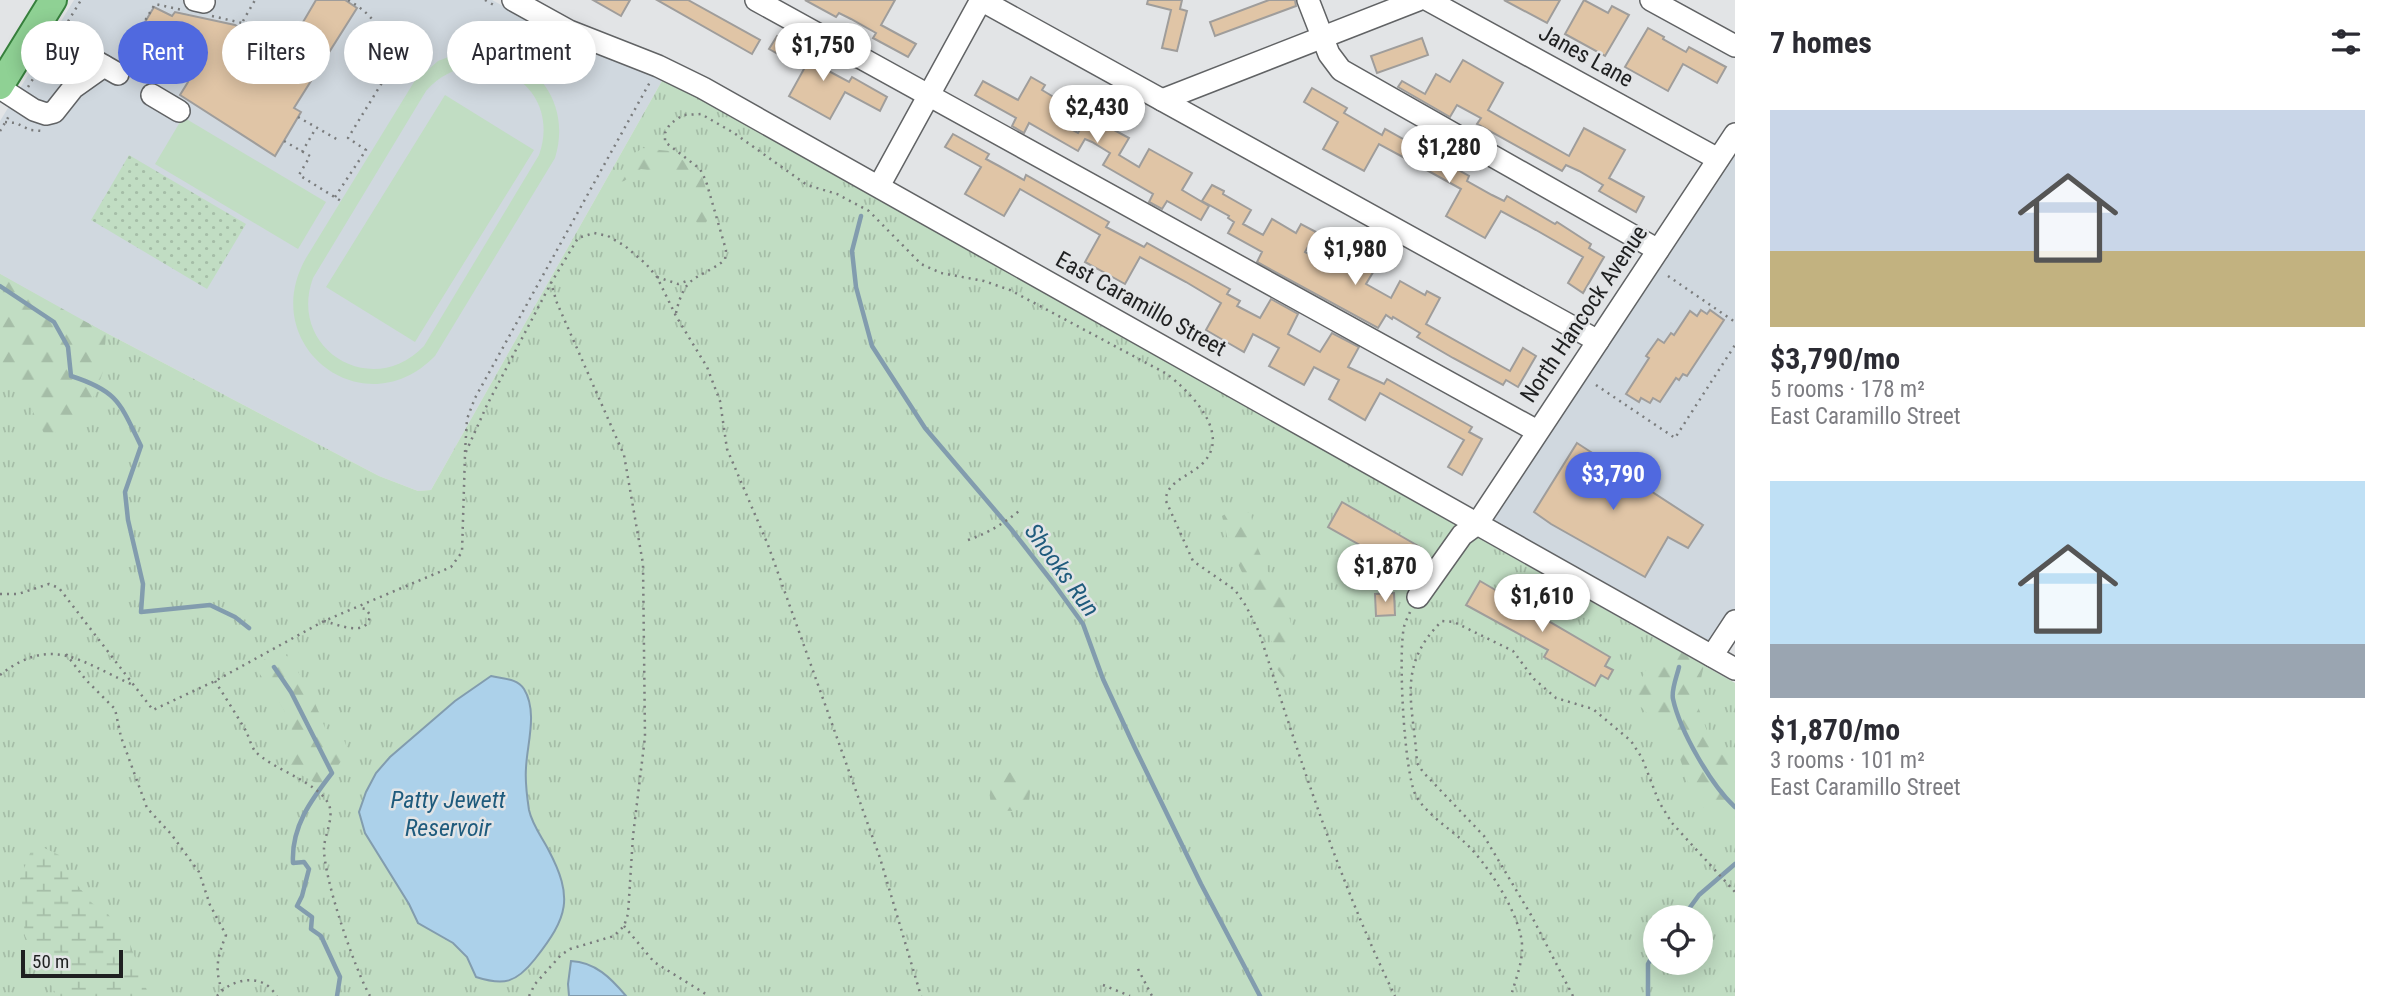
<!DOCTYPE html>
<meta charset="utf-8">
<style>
:root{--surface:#fff;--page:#f7f7f7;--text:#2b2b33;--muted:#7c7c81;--accent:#5069df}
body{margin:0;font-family:"Roboto Condensed",sans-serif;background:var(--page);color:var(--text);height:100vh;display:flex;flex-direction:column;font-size:26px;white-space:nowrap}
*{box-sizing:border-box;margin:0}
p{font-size:23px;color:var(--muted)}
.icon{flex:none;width:38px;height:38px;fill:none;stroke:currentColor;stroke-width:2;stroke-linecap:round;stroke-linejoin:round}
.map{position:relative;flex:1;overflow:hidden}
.side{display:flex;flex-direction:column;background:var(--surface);width:665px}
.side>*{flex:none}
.banner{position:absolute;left:21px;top:21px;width:665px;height:63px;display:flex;gap:14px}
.fabs{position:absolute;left:1643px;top:905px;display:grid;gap:14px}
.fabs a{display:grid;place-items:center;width:70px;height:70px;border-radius:50%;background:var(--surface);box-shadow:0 4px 18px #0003;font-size:35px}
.scale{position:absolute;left:21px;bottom:18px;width:102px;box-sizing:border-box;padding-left:7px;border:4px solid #1f2021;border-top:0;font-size:19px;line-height:24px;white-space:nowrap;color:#1f2021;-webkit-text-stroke:5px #e2e4e6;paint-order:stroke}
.price{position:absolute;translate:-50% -60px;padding:0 16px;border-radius:24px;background:#fff;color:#222;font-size:23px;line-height:46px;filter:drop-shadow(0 2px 4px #0008)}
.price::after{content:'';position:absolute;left:50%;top:42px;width:21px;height:16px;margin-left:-10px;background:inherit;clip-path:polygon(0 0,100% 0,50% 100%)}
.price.active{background:var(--accent);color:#fff}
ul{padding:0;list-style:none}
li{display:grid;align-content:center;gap:14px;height:371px;padding:0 35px}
li span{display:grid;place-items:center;height:217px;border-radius:0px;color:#555}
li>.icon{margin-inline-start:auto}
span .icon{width:126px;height:126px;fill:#fffc;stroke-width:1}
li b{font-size:30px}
h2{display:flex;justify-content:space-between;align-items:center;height:84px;padding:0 35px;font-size:30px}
.tag{padding:0 24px;border-radius:32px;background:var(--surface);box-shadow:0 4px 18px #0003;font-size:24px;line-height:63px}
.tag.active{background:var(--accent);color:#fff}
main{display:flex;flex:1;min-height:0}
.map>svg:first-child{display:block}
.built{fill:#d0d8df}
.grass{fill:url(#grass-tufts);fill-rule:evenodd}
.forest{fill:url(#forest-firs)}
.wetland{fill:url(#wetland-marsh)}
.park{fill:url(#park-dots)}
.pitch{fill:#c1ddc3;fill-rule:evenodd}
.water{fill:#acd1ea;stroke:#829cae;stroke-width:2}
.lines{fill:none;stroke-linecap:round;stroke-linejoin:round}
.stream{stroke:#829cae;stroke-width:4.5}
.building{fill:#e0c5a6;stroke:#9f9d9b;stroke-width:2}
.minor-casing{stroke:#616365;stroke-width:24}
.major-casing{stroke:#37803d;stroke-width:30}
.path{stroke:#7a7c7d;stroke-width:2.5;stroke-dasharray:2 5;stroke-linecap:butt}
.minor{stroke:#fff;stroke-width:21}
.major{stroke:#8fd194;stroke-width:26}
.labels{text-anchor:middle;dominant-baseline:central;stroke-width:5;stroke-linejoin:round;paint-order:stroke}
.street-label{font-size:23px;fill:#1f2021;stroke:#e2e4e6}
.water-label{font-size:24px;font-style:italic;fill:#1f5b7d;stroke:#e2e4e6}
</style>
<main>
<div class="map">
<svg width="1735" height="996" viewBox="0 0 1735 996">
<defs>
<pattern id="grass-tufts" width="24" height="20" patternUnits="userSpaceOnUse" patternTransform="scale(1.75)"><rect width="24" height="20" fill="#c1ddc3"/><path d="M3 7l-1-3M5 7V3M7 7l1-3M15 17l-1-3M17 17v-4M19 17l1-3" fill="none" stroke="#a5bda7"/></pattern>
<pattern id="forest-firs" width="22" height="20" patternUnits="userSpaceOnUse" patternTransform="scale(1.75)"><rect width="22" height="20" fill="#c1ddc3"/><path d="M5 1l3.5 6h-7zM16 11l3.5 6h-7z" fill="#a5bda7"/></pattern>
<pattern id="wetland-marsh" width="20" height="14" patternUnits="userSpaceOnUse" patternTransform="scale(1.75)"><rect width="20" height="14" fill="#c1ddc3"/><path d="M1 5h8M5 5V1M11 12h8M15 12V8" fill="none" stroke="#a5bda7"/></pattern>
<pattern id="park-dots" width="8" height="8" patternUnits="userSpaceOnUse" patternTransform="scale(1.75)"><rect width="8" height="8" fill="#c1ddc3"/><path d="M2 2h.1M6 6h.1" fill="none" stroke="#a5bda7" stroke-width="1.8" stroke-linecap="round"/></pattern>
</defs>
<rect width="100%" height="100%" fill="#e2e4e6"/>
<g class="built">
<path d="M74,0H492L565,40L663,79L431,490L418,491L379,476L78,318L0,274V121Z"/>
<path d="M1735,156V609L1713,643L1493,520Z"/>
</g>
<path class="grass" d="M663,79L690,92L1735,683V996H0V274L78,318L379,476L418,491L431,490ZM1656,917H1701V962H1656Z"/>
<g class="forest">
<path d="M642,148L669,151L701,172L708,196L709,217L702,230C689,215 693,200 686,181L666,173L641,169L624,181L613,184L628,160Z"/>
<path d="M0,274L106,333L103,372L90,406L47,439L25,397L0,374Z"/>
<path d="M1237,507L1251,514C1253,526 1254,540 1259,551C1278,600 1308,623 1284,678L1277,669L1269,627L1230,548L1222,516Z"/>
<path d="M1662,642L1704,665L1696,701L1711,742L1735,769V826L1707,812L1690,788L1677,750L1661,727L1631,697Z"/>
<path d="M281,649C302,674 314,698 325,728L343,737L348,751L337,767L328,790L289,768C291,761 294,752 294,746C294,715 270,689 254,666Z"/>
<path d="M1005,772L1024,773L1030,791L1029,803L1013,811L993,810C986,790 991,785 1005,772Z"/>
</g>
<path class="wetland" d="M34,843L59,855L69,875L92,903L108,914L130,944L149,996H57L25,936L20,879Z"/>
<path class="park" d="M129,155L246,224L207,289L91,220Z"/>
<g class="pitch">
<path d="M464,51C526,46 574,96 555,158L435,356C364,429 256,346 306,258L414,82L438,61ZM475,66C524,67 556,107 539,155L424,346C372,401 287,349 313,278L426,91C439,76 455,68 475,66Z"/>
<path d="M445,95L534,150L415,342L326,287Z"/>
<path d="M183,117L326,202L298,249L155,164Z"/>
</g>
<g class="water">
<path d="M491,676C503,679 517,678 524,689C538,712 527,744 526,768C525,781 527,797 529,810C532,824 541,836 548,849C574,898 568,917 535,959C516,983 504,986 476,977L467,957L453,943L418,923L409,904L365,833L359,812L366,792L376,773L390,757L455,701Z"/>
<path d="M571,961C595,962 611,978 626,996H569L568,984Z"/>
</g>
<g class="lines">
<g class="stream">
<path d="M861,216L852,251L856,287L872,346L925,428L1011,529L1054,584L1083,624L1103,679L1134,746L1201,884L1260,996"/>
<path d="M0,286L54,322L68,347L71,376C118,391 120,403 141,446L125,492L128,520L143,584L141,612L210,605L235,617L249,628"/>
<path d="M274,667L291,692L332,773C311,800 291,827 293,863L304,862L309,869L302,896L297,906L312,917L311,929L321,936L340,977L337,996"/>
<path d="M1679,667C1677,676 1671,690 1673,699C1680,731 1711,785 1735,807"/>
<path d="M1683,917L1699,895L1735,864"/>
<path d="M1648,996V964L1656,949"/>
</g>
</g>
<g class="building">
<path d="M316,0H345L357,8L294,108L301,112L275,156L180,95L188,82L130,47L154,7L172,16L175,12L235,25L240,28L238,32L282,58Z"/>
<path d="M593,0H630L621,16Z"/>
<path d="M657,0H688L760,40L752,54Z"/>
<path d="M805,0H895L881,25L916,44L908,57L873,38L876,33L851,19L839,13L836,17Z"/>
<path d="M1148,0H1182L1180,9L1187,11L1177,51L1162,48L1171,10L1147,4Z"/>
<path d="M1269,0H1295L1296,6L1215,36L1210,22Z"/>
<path d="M1504,0H1560L1547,23Z"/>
<path d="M1584,0L1608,13L1612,6L1629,15L1605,56L1565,34Z"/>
<path d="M1648,28L1664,37L1663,39L1686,52L1689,47L1726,67L1717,83L1683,64L1668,91L1625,67Z"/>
<path d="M777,36L813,56L810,61L849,82L852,77L887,97L880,111L845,92L830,119L789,96L804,69L769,49Z"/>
<path d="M1422,38L1428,55L1377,73L1371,56Z"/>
<path d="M1463,60L1503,83L1488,110L1521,129L1569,156L1584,128L1625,150L1609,178L1644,197L1636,212L1599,191L1603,185L1579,171L1566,165L1562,171L1477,124L1481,118L1457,105L1450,117L1398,87L1402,81L1425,94L1436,74L1450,82Z"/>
<path d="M1031,77L1045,85L1042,90L1067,105L1058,122L1078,133L1088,116L1129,138L1119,155L1139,167L1149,149L1192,173L1182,190L1209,206L1201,220L1167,201L1162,209L1149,202L1153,194L1103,165L1110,153L1092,142L1085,139L1078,151L1029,123L1024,133L1012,126L1016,118L975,95L983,81L1018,100Z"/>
<path d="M1312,88L1347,108L1344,113L1382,135L1385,129L1469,176L1467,181L1492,195L1504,201L1507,196L1555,224L1557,222L1591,244L1589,248L1604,257L1583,293L1568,283L1583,257L1536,230L1501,211L1485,238L1446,216L1461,189L1414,163L1379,144L1364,171L1323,149L1338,122L1304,102Z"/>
<path d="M953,134L989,154L986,159L999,166L1024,180L1026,175L1109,222L1106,227L1144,247L1147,243L1230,289L1227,294L1240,301L1237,306L1260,318L1271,299L1298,314L1288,334L1320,352L1332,333L1359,347L1348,367L1384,384L1387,379L1472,427L1469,432L1482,439L1462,475L1448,467L1464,440L1380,393L1365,420L1329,399L1339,380L1314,367L1304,385L1269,366L1279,348L1253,334L1244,352L1230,344L1206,330L1221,303L1186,282L1140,257L1125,284L1107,274L1085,262L1100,235L1020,189L1004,216L965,194L981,167L945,147Z"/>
<path d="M1212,185L1224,191L1223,194L1251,210L1243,224L1263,235L1272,219L1296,233L1301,224L1316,232L1305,252L1329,265L1339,248L1375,269L1366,284L1391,298L1400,281L1425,295L1427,291L1440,298L1426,324L1510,371L1523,348L1536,356L1518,387L1506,380L1503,385L1453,358L1417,337L1420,333L1393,317L1392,319L1386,315L1378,328L1257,262L1262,252L1228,233L1234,222L1228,218L1229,216L1202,201Z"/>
<path d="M1701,310L1707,314L1710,310L1724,320L1687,376L1683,374L1679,380L1676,378L1660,402L1653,398L1650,403L1641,398L1639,402L1626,394L1649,358L1646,356L1658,339L1664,343L1671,333L1674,335L1690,311L1697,316Z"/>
<path d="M1577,443L1703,525L1688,548L1668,537L1645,577L1551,524L1534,512Z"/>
<path d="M1342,502L1420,547L1406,571L1328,527Z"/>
<path d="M1480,581L1610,657L1605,666L1613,670L1608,679L1601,675L1595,686L1544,657L1548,650L1466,605Z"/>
<path d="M1394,593L1395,615L1376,616L1375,594Z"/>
</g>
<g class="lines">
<defs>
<g id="minor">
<path d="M195,0L204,2"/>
<path d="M513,0L569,31L658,66L703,88L1735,669"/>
<path d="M756,0L1537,431"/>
<path d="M981,0L1598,341"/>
<path d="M1308,0L1329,54L1341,70L1658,250"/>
<path d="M1428,0L1718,159"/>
<path d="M1651,0L1735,46"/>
<path d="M78,51L118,74"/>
<path d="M0,88L34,110L46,114L54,112L73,88L104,66"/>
<path d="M152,95L179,111"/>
<path d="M1162,100L1418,0"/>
<path d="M879,186L981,0"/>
<path d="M1418,597L1462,535L1477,524L1735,134"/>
<path d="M1712,656L1735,621"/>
</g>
<path id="major" d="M0,86L53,0"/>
</defs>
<use href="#minor" class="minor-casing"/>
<use href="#major" class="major-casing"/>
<g class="path">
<path d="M348,0C379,18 384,35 391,68L414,82"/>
<path d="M485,0L497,7"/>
<path d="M212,16L242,23L280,24L285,43L270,41L266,48"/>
<path d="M243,21L255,0"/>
<path d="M124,56L155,4L182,10"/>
<path d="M28,87L81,0"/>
<path d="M298,117L340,141"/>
<path d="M5,122L16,123L30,130L42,131"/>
<path d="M0,131L9,116"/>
<path d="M284,141L310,156L299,175L341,201"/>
<path d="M302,152L316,128"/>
<path d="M335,197L366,150L348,138L391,68"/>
<path d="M1668,276L1735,322"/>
<path d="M657,277L678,284L690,280"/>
<path d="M676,313C685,273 697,281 725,260L726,250L706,181L700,169L665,142V133L670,124L683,115L701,114L734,133L807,185L837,194L869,211L921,264L941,273L984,281L1010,290L1167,374C1190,392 1233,434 1202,464C1190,476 1165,482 1166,501L1193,561L1235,590L1246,606L1259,632C1299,755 1338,880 1395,996"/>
<path d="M1596,385L1675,438L1735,345"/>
<path d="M465,452L467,419L475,398L650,82"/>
<path d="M968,540C988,533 1003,524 1019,511"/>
<path d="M0,594H18L49,584L59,588L153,710L215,681L324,621L451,567L462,552L465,454L487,405L551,283"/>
<path d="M1410,612C1408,617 1405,622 1404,627C1398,654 1404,773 1416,796C1426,813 1447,827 1462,840C1485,859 1524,919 1522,949C1522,965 1515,981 1511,996"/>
<path d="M324,621C339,625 368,638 370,615L366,609L359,608"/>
<path d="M66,654L86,680L115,709L121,737L147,808L171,834L199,872L210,905L226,935C218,956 214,968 222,990"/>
<path d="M0,675C52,634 81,662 131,684"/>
<path d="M215,681C225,697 236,714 246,731C249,737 251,746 255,751C271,769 319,782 329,805C334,817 325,835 324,847C323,877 355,970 370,996"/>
<path d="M624,926L654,962L709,996"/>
<path d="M1138,969L1152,996"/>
<path d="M1103,985L1130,996"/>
<path d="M217,996C227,983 249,975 265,984C269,986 274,992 277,996"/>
<path d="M529,996L535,984L561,955L570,949L614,936L624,926L628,914L633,836L645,737L643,564L624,455L557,303L551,283L578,238L594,233L608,236L625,246L646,264L657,277L676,316L707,367L720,401L727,449L768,545L880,858L921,996"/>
<path d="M1573,996L1531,915L1484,836L1423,772L1417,763C1414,705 1395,667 1442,621L1454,622L1513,651L1534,679L1556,698L1593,709L1631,741L1642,758L1659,802L1672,823L1735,892"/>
</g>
<use href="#minor" class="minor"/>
<use href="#major" class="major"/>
</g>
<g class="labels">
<g class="street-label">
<text transform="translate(1586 56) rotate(29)">Janes Lane</text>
<text transform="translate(1141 304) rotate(29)">East Caramillo Street</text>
<text transform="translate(1584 314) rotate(-56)">North Hancock Avenue</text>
</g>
<g class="water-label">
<text transform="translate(1062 570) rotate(54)">Shooks Run</text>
<text x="448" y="800">Patty Jewett<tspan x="448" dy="28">Reservoir</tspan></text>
</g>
</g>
</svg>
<div class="fabs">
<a><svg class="icon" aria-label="locate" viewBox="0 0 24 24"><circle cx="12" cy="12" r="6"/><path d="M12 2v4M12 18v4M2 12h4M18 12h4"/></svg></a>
</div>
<div class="scale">50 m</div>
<b class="price" style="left:823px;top:83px">$1,750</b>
<b class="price" style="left:1097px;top:145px">$2,430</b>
<b class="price" style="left:1449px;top:185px">$1,280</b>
<b class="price" style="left:1355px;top:287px">$1,980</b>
<b class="price active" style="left:1613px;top:512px">$3,790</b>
<b class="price" style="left:1385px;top:604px">$1,870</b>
<b class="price" style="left:1542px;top:634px">$1,610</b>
<div class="banner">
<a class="tag">Buy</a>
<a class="tag active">Rent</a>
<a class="tag">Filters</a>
<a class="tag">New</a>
<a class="tag">Apartment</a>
</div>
</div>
<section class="side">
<h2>7 homes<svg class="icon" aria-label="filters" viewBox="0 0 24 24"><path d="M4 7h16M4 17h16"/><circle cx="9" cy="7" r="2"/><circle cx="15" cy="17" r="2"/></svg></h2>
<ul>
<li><span style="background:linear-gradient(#c9d6e8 65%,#c2b280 0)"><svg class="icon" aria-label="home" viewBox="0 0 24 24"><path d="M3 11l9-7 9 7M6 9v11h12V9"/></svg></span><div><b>$3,790/mo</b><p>5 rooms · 178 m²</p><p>East Caramillo Street</p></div></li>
<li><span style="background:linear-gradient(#bfe0f5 75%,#9aa5b1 0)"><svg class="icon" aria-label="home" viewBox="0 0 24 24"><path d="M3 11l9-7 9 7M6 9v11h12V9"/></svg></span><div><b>$1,870/mo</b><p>3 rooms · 101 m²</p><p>East Caramillo Street</p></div></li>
</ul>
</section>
</main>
